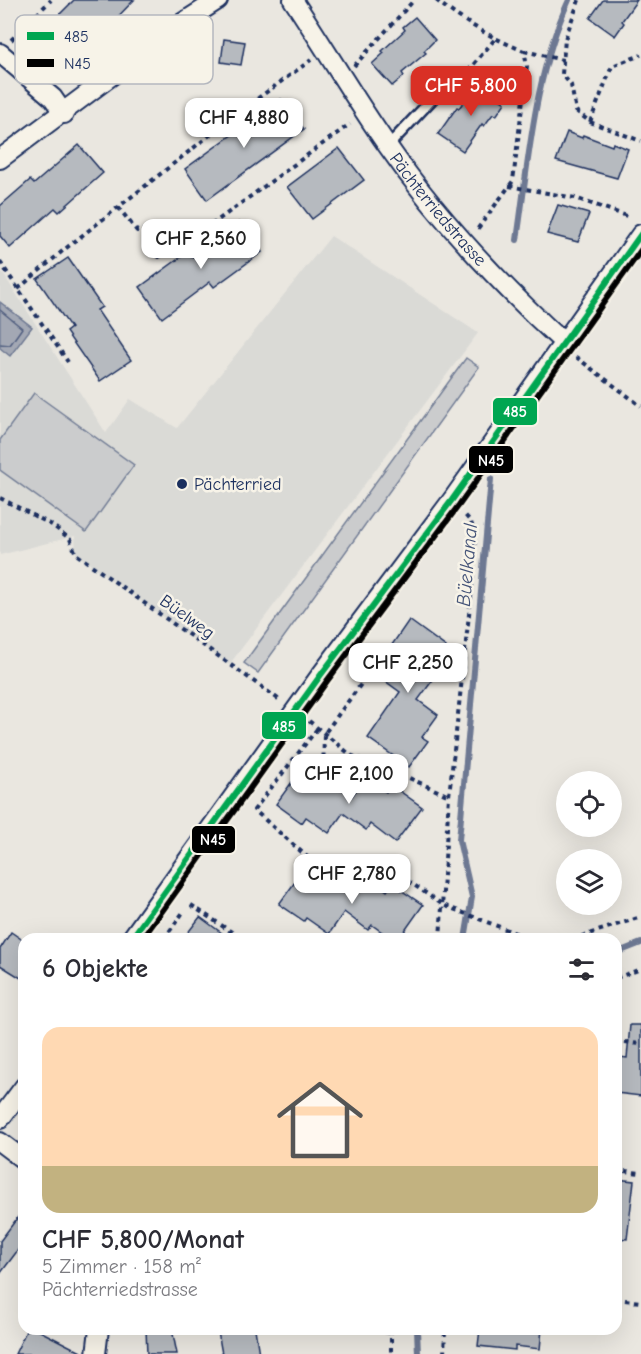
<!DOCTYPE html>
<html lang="de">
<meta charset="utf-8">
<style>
:root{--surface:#fff;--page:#f7f7f7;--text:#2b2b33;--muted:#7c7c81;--line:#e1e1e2;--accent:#d93025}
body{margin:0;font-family:"Comic Neue",sans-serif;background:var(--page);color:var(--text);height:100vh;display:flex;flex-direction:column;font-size:22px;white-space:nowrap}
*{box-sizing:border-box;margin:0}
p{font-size:20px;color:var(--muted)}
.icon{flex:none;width:33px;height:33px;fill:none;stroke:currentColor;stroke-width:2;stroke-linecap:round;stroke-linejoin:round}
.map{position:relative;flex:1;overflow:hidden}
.details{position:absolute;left:18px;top:933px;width:604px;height:402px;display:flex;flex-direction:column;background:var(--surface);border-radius:18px;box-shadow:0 6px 24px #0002}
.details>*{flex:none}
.tools{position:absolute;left:556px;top:771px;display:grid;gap:12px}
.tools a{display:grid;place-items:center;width:66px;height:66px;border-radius:50%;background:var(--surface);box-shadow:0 6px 24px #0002;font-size:30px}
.price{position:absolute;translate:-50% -51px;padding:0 14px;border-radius:12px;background:#fff;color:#222;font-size:20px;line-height:39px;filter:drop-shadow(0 2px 3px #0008)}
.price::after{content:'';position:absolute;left:50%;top:36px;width:18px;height:14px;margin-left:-9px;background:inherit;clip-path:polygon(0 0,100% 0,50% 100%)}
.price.current{background:var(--accent);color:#fff}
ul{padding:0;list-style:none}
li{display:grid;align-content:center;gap:12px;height:318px;padding:0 24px}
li+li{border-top:2px solid var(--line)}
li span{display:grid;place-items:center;height:186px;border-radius:18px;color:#555}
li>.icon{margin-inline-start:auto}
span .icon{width:108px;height:108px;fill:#fffc;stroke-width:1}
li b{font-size:26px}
h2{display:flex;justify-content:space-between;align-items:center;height:72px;padding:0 24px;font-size:26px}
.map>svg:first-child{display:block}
.built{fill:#dadad6}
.green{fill:#cbcccd;stroke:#737e96;stroke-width:1.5}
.water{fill:#a3a8b4;stroke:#6d7892;stroke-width:1.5}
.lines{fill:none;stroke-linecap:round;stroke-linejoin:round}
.shore{stroke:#515f80;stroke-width:1.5}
.stream{stroke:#6d7892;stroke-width:6}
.building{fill:#b6babf;stroke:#1b2f5e;stroke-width:1.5}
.lane-casing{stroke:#1b2f5e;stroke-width:14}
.street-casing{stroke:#1b2f5e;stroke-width:22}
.path{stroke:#1b2f5e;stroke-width:4;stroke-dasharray:4.5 4.5;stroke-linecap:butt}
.lane{stroke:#f7f3e8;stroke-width:9}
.street{stroke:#f7f3e8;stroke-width:18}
.bus-1-casing{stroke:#f7f3e8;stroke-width:10}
.bus-2-casing{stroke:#f7f3e8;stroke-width:10}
.bus-1{stroke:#00a651;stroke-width:6}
.bus-2{stroke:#000;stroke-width:6}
.poi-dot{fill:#1b2f5e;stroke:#f7f3e8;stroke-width:2}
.labels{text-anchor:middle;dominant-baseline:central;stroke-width:5;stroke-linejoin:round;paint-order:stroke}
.street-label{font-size:18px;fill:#1b2f5e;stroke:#f7f3e8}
.poi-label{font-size:18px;fill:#1b2f5e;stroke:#f7f3e8;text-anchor:start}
.water-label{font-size:20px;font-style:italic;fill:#445378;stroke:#f7f3e8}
.key{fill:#f7f3e8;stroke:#b5b8bf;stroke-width:1.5}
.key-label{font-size:16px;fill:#1b2f5e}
.line-badge{stroke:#f7f3e8;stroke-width:2}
.badge-label{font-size:16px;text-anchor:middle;font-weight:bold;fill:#fff}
</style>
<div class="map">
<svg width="641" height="1354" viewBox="0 0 641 1354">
<rect width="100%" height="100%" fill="#eae7e0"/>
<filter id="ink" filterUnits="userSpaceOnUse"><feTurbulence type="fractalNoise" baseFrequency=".0167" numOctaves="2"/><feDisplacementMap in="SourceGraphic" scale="12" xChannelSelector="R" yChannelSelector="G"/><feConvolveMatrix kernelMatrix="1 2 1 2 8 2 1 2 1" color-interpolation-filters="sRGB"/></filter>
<g filter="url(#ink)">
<path class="built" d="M331,236L478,333L229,665L76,554L75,536L0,555V269L106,433L130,399L177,428Z"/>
<g class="green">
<path d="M466,358L479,367L258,673L244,663Z"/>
<path d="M34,393L134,465L86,532L0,470V440Z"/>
</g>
<path class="water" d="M0,302L32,327L10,356L0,348Z"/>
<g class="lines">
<path class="shore" d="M0,310L22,328L10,345L0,344"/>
<g class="stream">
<path d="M517,240C529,158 534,76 569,0"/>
<path d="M465,939L472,897L459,840L491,479"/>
<path d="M616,953L641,943"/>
<path d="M417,1329L418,1354"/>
</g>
</g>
<g class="building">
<path d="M74,0H134L108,27L103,22L62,65L36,39L49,26L47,16H58Z"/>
<path d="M603,0H637L622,21L624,23L615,36L590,18Z"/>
<path d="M415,17L435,40L424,51L426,53L402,73L404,76L392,86L372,64L384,53L382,51L405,30L403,27Z"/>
<path d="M224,39L245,42L241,65L221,62Z"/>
<path d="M480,85L505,103L496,116L493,114L484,126L482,124L463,151L438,134L457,107L459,108L468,96L470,98Z"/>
<path d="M281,99L304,129L207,200L185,169Z"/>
<path d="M567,132L582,138L583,135L612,146L613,143L628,149L617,178L556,161Z"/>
<path d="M79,145L103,173L59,212L55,208L10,248L0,236V206L30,180L34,184Z"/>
<path d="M339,148L364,180L312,219L287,187Z"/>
<path d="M558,205L589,214L578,242L547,234Z"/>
<path d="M240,222L262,252L214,287L210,282L162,318L140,287L188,252L192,257Z"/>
<path d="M68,258L102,307L97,310L131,360L100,381L66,332L71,328L37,279Z"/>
<path d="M409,620L446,647L428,673L435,677L418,700L438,715L422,737L428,741L409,767L368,738L400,692L381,678L395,658L387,652Z"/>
<path d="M302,768L320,781L324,775L352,796L365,778L386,792L391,785L422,807L395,843L370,824L366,830L343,813L329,833L306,817L302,823L276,804Z"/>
<path d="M303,871L320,883L326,876L353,895L367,876L387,891L392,884L423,905L399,939H392L372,925L368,930L344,912L329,934L306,918L304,921L279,904Z"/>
<path d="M200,917L230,939H183Z"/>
<path d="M11,932L24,941V980L0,965V949Z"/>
<path d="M630,1025H641V1096L616,1093V1060L619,1061L620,1057L627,1058Z"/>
<path d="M616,1179L634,1181L627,1239L616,1238Z"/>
<path d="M24,1209V1242L0,1274V1241Z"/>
<path d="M27,1329H36L85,1354H15Z"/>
<path d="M146,1329H172L177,1354H147Z"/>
<path d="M238,1329H255L259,1354H222L218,1332Z"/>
<path d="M480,1329H542L540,1349L515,1346V1350L478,1346Z"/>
</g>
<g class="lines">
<defs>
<path id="lane" d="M388,146L455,75"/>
<g id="street">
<path id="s1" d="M293,0C325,48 354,98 387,145C436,216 500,284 563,342"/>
<path d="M0,53L53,98L64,114"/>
<path d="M0,159L182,23L218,0"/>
<path d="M131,939L320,676L452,500L641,234"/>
<path d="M0,1119L24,1087"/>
<path d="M0,1142L24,1160"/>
<path d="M96,1354L99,1329"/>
</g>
</defs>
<use href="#lane" class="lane-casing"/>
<use href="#street" class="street-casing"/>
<g class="path">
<path d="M436,0C463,22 492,38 524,51L527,66L513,181L476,231"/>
<path d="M579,0L565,39L562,74L571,85L576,111L590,122L641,141"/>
<path d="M11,40L51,0"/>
<path d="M524,51L563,60"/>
<path d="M354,66L414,0"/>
<path d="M468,71L495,39"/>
<path d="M590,122L612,66L641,55"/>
<path d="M509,186L575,198L627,216"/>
<path d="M118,207L137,231C145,229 149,230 154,236L153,250L159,257L178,242L207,228L350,124"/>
<path d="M0,262L68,362"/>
<path d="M18,289L65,249L243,109L311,60"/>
<path d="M576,357L641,406"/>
<path d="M0,498L52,525L70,539L76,554L281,701"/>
<path d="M309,721L352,756L387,768L449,796"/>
<path d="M317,729L254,810L313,862L398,874L443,905L531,939"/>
<path d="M323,776L324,734L384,653"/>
<path d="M191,905L242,939"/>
<path d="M164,939L184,911"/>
<path d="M440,939L449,796L473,578L475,535L471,522L464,514"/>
<path d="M573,939L641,917"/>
<path d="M616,978L641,969"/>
<path d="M616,1041L641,1044"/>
<path d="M616,1170L641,1173"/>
<path d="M616,1299L641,1302"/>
<path d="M367,1329L391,1333"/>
<path d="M391,1329V1354"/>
<path d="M444,1354L445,1329"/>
</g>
<use href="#lane" class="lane"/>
<use href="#street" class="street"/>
<defs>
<path id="bus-1" d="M131,939L320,676L452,500L641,234"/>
<path id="bus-2" d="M142,939L327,681L459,505L641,250"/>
</defs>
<use href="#bus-1" class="bus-1-casing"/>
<use href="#bus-2" class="bus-2-casing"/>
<use href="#bus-1" class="bus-1"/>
<use href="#bus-2" class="bus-2"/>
</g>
</g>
<circle class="poi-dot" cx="182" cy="484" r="6"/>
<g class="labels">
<g class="street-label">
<text stroke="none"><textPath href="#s1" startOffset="255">Pächterriedstrasse</textPath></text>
<text transform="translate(187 617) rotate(36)">Büelweg</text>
</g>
<g class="poi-label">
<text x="194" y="484">Pächterried</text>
</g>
<g class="water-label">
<text transform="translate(467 565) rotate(-85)">Büelkanal</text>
</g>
</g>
<rect x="15" y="15" width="198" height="69" rx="9" class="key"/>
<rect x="27" y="32" width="27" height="8" fill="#00a651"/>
<rect x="27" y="59" width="27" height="8" fill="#000"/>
<g class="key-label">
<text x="64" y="42">485</text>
<text x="64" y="69">N45</text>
</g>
<g class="line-badge">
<rect x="492" y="397" width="46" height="29" rx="6" fill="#00a651"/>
<rect x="468" y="445" width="46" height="29" rx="6" fill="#000"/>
<rect x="261" y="711" width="46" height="29" rx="6" fill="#00a651"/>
<rect x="191" y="825" width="45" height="29" rx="6" fill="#000"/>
</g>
<g class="badge-label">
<text x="515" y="417">485</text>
<text x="491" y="466">N45</text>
<text x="284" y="732">485</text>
<text x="213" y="845">N45</text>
</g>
</svg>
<div class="tools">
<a><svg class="icon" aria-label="locate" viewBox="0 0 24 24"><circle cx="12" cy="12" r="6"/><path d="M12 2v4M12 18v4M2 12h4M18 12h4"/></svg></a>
<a><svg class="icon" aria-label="layers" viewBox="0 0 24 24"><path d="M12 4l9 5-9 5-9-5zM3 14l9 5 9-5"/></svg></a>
</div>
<b class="price current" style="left:471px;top:117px">CHF 5,800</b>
<b class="price" style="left:244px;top:149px">CHF 4,880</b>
<b class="price" style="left:201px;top:270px">CHF 2,560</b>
<b class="price" style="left:408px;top:694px">CHF 2,250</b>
<b class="price" style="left:349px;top:805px">CHF 2,100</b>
<b class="price" style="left:352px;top:905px">CHF 2,780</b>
<section class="details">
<h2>6 Objekte<svg class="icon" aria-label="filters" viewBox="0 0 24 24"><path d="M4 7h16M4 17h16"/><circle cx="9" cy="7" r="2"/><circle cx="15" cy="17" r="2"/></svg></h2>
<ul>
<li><span style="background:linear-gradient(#ffd9b3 75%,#c2b280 0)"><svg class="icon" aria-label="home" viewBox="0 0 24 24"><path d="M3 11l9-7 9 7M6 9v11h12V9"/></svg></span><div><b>CHF 5,800/Monat</b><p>5 Zimmer · 158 m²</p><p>Pächterriedstrasse</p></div></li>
</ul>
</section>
</div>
